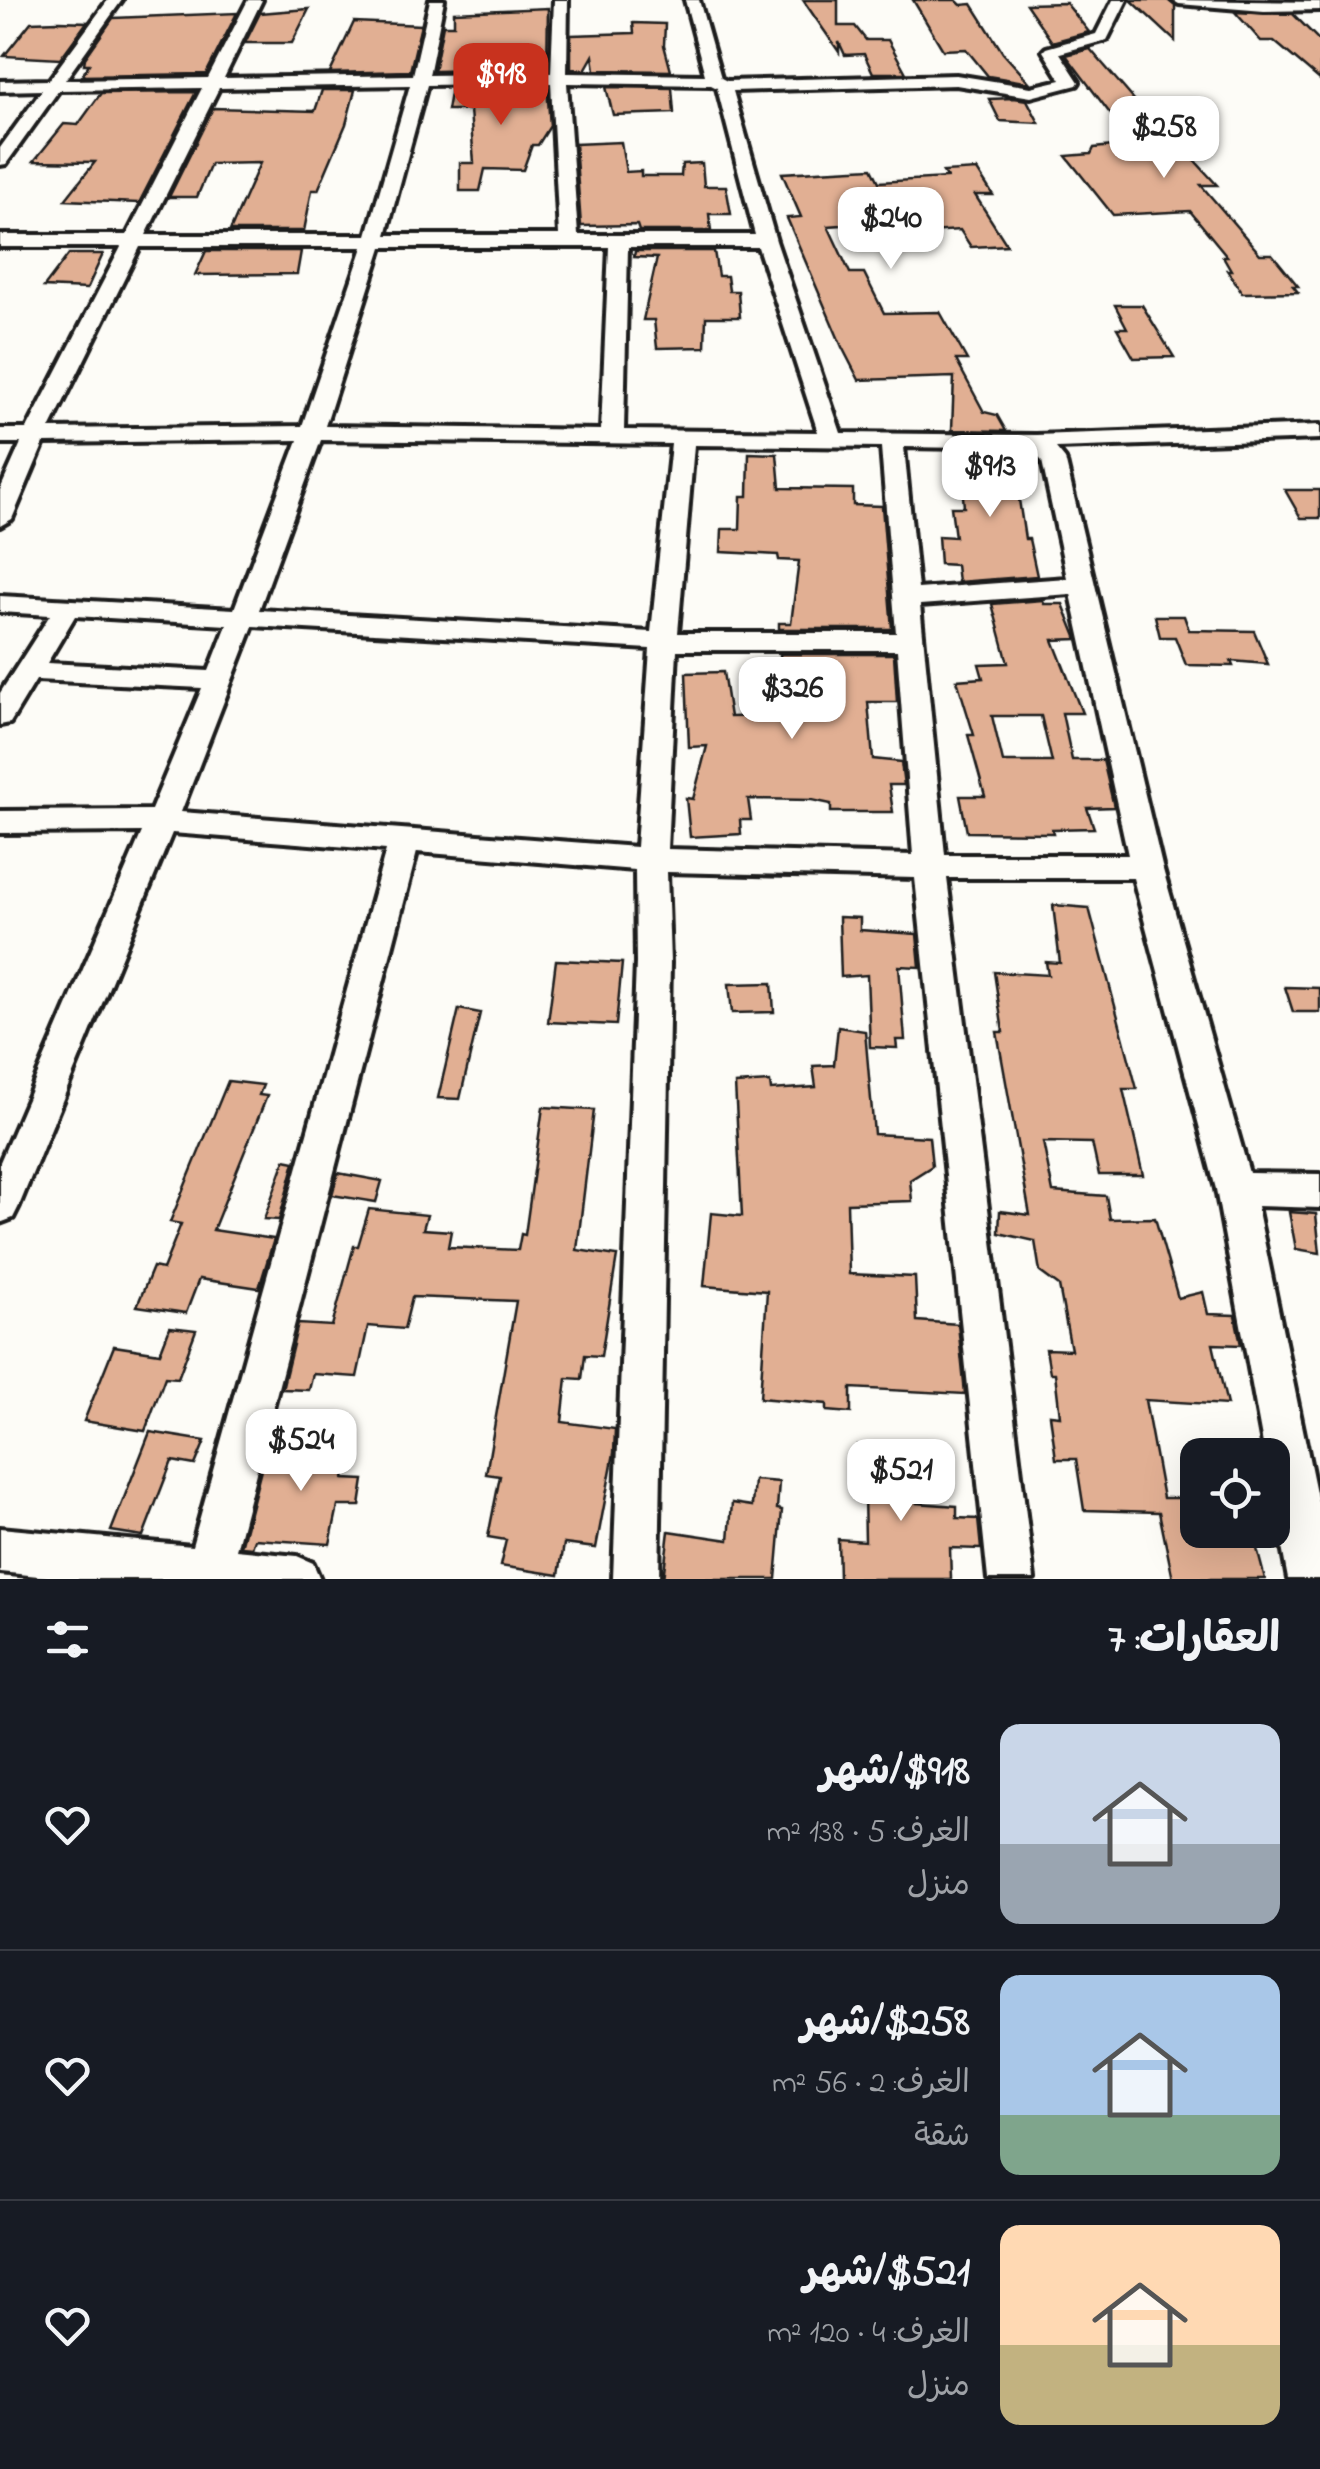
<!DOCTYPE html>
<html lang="ar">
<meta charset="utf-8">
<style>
:root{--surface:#171b24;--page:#242831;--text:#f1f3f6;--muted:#9ea1a6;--line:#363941;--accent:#c8321e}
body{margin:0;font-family:"Indie Flower","Playpen Sans Arabic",sans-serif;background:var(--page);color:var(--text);direction:rtl;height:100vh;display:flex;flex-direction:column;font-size:38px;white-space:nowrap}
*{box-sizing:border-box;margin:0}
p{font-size:32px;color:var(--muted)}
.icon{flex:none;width:55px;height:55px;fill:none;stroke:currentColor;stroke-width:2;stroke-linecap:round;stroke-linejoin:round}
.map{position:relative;height:1579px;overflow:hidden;direction:ltr}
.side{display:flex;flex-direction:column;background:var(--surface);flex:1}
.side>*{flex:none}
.fabs{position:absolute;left:1180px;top:1438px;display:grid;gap:20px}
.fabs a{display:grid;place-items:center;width:110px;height:110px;border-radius:20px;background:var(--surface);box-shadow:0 10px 40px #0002;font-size:50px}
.price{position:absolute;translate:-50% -85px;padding:0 22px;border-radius:20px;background:#fff;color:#222;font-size:32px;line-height:65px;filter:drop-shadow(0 2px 5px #0008)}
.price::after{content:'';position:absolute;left:50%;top:60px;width:30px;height:22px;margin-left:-15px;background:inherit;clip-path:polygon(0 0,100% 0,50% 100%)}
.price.current{background:var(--accent);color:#fff}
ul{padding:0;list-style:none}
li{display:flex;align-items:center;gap:30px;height:250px;padding:0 40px}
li+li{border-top:2px solid var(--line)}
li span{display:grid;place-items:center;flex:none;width:280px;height:200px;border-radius:20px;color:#555}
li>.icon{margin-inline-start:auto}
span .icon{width:120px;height:120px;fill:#fffc;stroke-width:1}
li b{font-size:42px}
h2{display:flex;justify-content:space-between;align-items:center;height:120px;padding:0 40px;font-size:42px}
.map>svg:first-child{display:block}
.building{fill:#e1af93;stroke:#1c1c1c;stroke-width:2.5;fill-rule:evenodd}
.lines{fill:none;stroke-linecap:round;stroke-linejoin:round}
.street-casing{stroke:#1c1c1c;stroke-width:8}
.street{fill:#fdfcf7;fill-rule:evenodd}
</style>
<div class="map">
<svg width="1320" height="1579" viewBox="0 0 1320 1579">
<rect width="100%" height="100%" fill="#fdfcf7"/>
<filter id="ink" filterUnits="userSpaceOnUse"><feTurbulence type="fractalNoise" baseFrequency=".01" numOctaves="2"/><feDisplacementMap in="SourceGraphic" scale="20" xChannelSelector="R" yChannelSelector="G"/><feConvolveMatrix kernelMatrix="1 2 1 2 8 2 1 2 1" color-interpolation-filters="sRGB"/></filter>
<g filter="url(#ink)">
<g class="building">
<path d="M803,0H838V26H855L866,40H888L906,73H873L864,54L845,55L839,42V52Z"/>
<path d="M913,0H956L961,5L972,4L1003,53L1030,83L988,76L966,49L943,50Z"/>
<path d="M1131,0H1168L1175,6V41Z"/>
<path d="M1066,3L1089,32L1052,42L1026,4Z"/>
<path d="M548,8L547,69L434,71L443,25H454V12Z"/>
<path d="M309,9L292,43H245L260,13Z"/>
<path d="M1235,12L1293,14L1320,41V80L1274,41H1261Z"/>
<path d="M237,13L206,74L82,76L89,64H84L85,58L113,18Z"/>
<path d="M59,21L87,22L60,59L4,56L31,22Z"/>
<path d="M354,22L421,25L410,71L330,73Z"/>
<path d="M633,23L665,24L664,45L671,71L595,70L593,56L585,70L571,69V35L634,33Z"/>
<path d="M1090,49L1142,109H1148L1217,185H1201L1260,254H1272L1298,286H1293L1298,292L1242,293L1227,270H1231L1223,256H1227L1190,211L1113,215L1066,156L1091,154L1094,148L1133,144L1066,55Z"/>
<path d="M547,87L550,126L538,145H532L523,170L485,169L480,191H460V163H474L470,110H447L451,88Z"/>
<path d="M606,87L672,88L674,113L613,115Z"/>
<path d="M322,90H355L346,124L318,190H312L304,231H230L260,163L211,164L197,197H169L213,108L315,111Z"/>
<path d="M196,92L139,203L65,200L95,162L34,161L64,124L78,125L101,93Z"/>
<path d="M1014,98L1027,100L1039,123L1000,121L989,99Z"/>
<path d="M621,142L626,172L641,171V176H681L682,164L702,163L704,186H726L731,214H709L711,231H639L637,225L581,226L575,144Z"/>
<path d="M872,168L879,182L947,178L943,172L977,170L993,195H975L1007,245L971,247L960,230L880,235L873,223L828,226L850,273H864L884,313L940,312L967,360H956L984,412L997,415L1006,431L952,430L954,377L859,380L842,347L787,218L801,217L782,173Z"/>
<path d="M206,251H301L297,274L195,275Z"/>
<path d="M635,251H714L718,276H727L729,291H738L740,317H706L705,347L657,348L654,320H643L657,258L634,257Z"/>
<path d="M69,254H103L87,289L44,287Z"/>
<path d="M1115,305H1142L1174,357L1134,358L1117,328H1127Z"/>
<path d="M959,452L1028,455L1033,480H1016L1025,539H1029L1037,576L958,582L956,565L940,564L938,536L955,537L951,507H964Z"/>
<path d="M749,453L777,454L780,488L853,489V505L882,506L892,629H779V623H791L799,561L779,560L778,555L721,552L722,529H740L741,496H748Z"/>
<path d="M1285,490H1320V518H1301Z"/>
<path d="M1043,600L1044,604H1063L1077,639L1053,640L1082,713H1062L1072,760H1103L1114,807L1087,808L1094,828L1052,829L1053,833L967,832L960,796H985L968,735H974L957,680L983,678L979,664L1008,663L992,604ZM992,716H1041L1052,762H1003Z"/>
<path d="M1155,616H1184L1189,630L1254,631L1268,664L1231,661L1233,666L1186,665L1175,637H1160Z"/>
<path d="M780,654H894L897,702H868L873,759L901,762L904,785H889L893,812H831V804L812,800L748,799L751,820H740L741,834L690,837L686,798L693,799L707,746L689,747L686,673L723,672L730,717L772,716L770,692H782Z"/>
<path d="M1053,905L1089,908L1137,1089H1123L1143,1175H1099L1092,1143L1043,1142L1053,1192L1106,1196L1110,1219L1155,1218L1178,1298L1203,1292L1208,1314L1235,1315L1241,1345L1213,1344L1227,1405L1145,1400L1163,1498H1198V1530H1252L1265,1579H1173L1159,1512L1084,1510L1076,1459H1056L1050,1415L1060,1416L1055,1373H1050L1046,1349L1071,1350L1059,1286L1040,1272L1035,1241L999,1233L1000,1211L1030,1215L997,1032H1003L994,972L1048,975L1046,962L1060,963Z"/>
<path d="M839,917L860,918V930L917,934L920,967L899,966L905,1040H896L897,1048L870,1047L867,975L841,977Z"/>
<path d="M556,960L622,963L616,1025L548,1022Z"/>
<path d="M772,983L774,1012L732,1013L729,984Z"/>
<path d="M1285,987L1320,988V1012H1293Z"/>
<path d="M459,1009L480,1013L460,1099L438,1098Z"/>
<path d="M838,1027L865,1031L874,1134L929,1137L932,1166L910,1180L912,1201L847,1203L849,1274L915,1277L917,1321L958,1324L965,1394L851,1388V1413L827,1411V1404L760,1398L767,1291L704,1286L711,1213L742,1216L735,1084L770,1082L771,1090L816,1087L813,1066L834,1065Z"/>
<path d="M228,1081L263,1085L259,1095L267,1096L213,1230L274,1239L259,1288L199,1279L186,1313L137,1306L153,1267L163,1269L181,1224L170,1222Z"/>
<path d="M543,1107L594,1110L577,1250L617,1256L601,1356L585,1355L582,1379L567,1378L562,1422L615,1429L614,1453L596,1548L564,1544L559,1575L500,1566L506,1540L488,1537L500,1476L486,1474L516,1301L412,1297L404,1329L368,1326L357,1377L313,1374L309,1390L282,1389L298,1324L332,1326L354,1246H358L369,1209L427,1215L423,1229L451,1231L448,1247L518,1250L521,1234L525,1235Z"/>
<path d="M285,1160L295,1162L279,1220L264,1219Z"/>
<path d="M338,1173L382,1181L376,1202L332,1195Z"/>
<path d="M1289,1212L1316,1214L1320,1253L1296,1249Z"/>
<path d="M170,1327L196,1330L178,1378L165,1377L145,1431L84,1421L114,1346L160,1353Z"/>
<path d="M150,1432L205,1441L195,1465L172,1461L143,1536L111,1531Z"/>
<path d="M268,1443L350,1449L344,1479L364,1480L360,1506H338L330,1544L255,1539L252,1548L241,1547Z"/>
<path d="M857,1445L915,1450L917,1503L957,1506V1518L978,1519L981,1549L950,1548L951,1579H839L838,1539L865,1541L864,1494H858Z"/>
<path d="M754,1480L779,1482L777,1509L782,1510L776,1579H663L669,1531L729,1540L732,1503L752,1506Z"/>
</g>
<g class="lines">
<defs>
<g id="street">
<path d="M108,0H122L65,80L208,78L248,0H262L224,78L413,75L430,0H444L429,75L551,73L554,0H568L567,73L705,75L685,0H699L721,78L727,81L956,75L1031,87L1061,80L1043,51L1046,48L1096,34L1113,0H1127L1107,40L1060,53L1079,82L1077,85L1031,97L956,85L733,91L776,241L841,433L1036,435L1320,425V439L1056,448L1065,459L1162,866L1249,1173L1320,1174V1208L1257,1206L1320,1512V1579H1288L1272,1494V1455H1265L1216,1189L1133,878H947L1034,1579H988L915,878L667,872L670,963L659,1579H613L636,963L635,870L417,852L236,1550L297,1556L313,1563L320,1579H67L0,1572V1528L192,1546L386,850L172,833L19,1206L13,1218L0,1223V1162L142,832L0,833V811L151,810L202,688L36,680L10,723L0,725V693L50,615L0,612V596L234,609L298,440L44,443L12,519L0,526V490L21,443H0V429H27L121,247H0V235H127L202,88L59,90L6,164L0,165V148L42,90L0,91V81L49,80ZM551,83L559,235H386L427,85ZM567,83L711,85L717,88L755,235H578ZM410,85L367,235H146L219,88ZM140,247H363L302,426L50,429ZM382,247H609L601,430L325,426ZM628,247H758L818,432L624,430ZM321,440L671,444L651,632L259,610ZM694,445L881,447L896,633H678ZM904,447L1030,449L1042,461L1067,578L918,589ZM1071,594L1128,855H945L920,605ZM75,616L227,625L209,671L47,663ZM253,626L650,649L636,847L181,812ZM677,650H897L913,855L667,849Z"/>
<path d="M1172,0L1320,2V10L1264,11L1179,4Z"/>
</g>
</defs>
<use href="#street" class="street-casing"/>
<use href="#street" class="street"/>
</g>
</g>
</svg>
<div class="fabs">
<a><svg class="icon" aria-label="locate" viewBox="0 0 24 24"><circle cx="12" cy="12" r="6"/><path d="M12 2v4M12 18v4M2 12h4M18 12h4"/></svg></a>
</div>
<b class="price current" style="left:501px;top:128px">$918</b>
<b class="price" style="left:1164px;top:181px">$258</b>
<b class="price" style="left:891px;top:272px">$240</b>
<b class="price" style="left:990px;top:520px">$913</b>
<b class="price" style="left:792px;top:742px">$326</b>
<b class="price" style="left:301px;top:1494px">$524</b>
<b class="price" style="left:901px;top:1524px">$521</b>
</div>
<section class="side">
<h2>العقارات: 7<svg class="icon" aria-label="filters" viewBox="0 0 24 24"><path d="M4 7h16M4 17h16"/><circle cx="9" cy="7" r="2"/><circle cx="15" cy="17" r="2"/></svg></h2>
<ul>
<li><span style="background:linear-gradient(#c9d6e8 60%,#9aa5b1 0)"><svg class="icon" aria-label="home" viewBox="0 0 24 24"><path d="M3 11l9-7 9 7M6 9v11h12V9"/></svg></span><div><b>$918/شهر</b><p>الغرف: 5 · 138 m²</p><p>منزل</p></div><svg class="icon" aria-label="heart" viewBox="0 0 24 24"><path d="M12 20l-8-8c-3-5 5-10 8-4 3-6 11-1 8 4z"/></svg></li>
<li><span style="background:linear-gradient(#a9c7e8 70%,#7fa58c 0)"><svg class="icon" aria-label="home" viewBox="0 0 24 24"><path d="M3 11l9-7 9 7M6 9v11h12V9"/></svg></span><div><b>$258/شهر</b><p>الغرف: 2 · 56 m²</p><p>شقة</p></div><svg class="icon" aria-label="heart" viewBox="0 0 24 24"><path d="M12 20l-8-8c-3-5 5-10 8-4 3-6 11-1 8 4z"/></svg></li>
<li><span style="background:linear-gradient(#ffd9b3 60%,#c2b280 0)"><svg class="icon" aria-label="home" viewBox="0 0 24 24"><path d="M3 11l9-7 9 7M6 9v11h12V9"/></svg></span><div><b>$521/شهر</b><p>الغرف: 4 · 120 m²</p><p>منزل</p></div><svg class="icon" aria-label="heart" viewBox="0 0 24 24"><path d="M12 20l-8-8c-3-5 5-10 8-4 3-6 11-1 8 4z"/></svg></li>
</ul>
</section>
